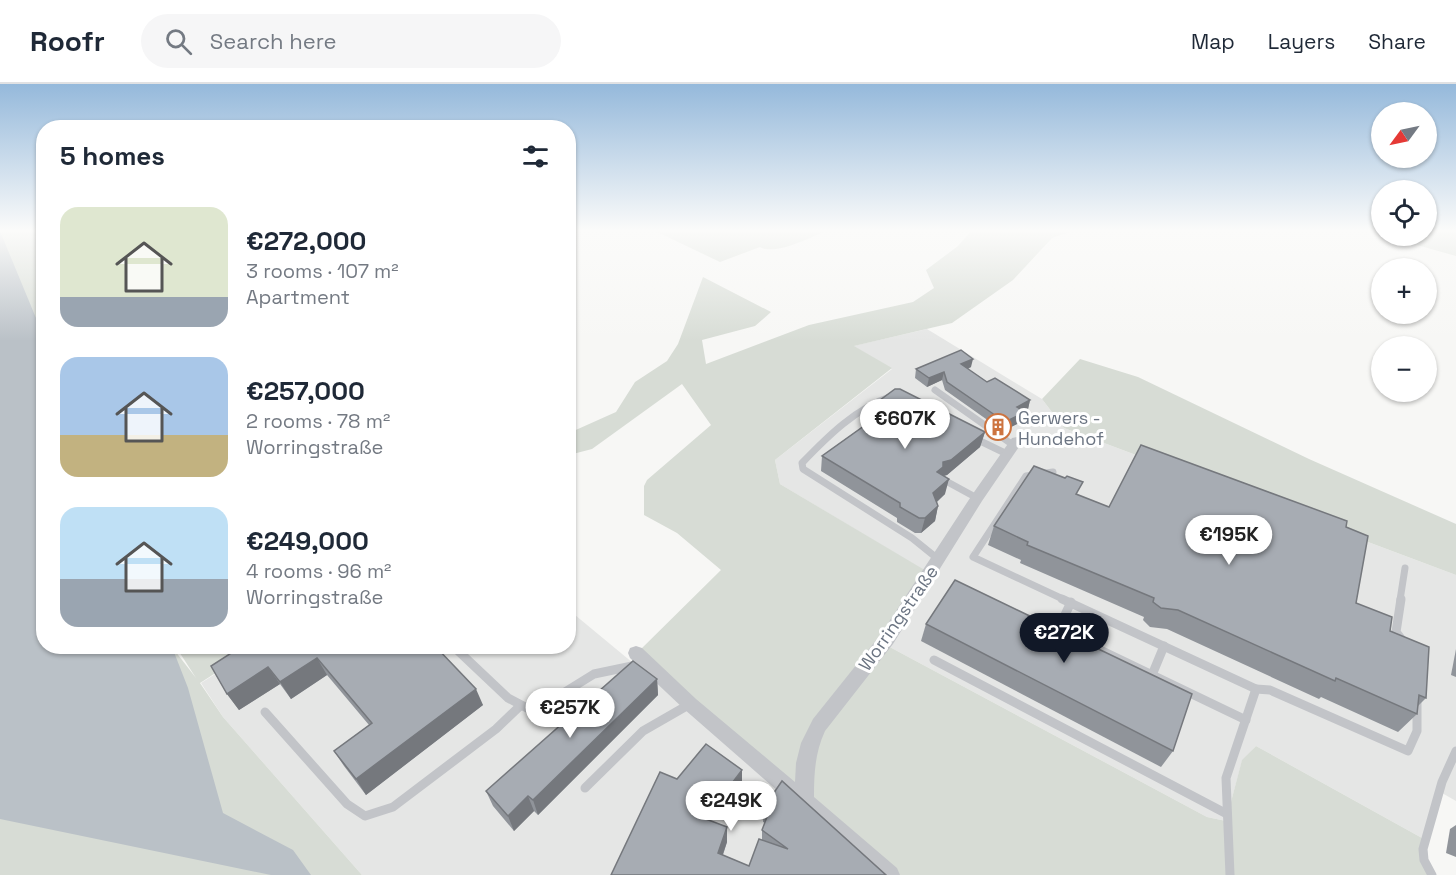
<!DOCTYPE html>
<meta charset="utf-8">
<style>
:root{--surface:#fff;--page:#f6f6f7;--text:#1f2937;--muted:#747a83;--line:#e0e1e3;--accent:#111827}
body{margin:0;font-family:"Space Grotesk",sans-serif;background:var(--page);color:var(--text);height:100vh;display:flex;flex-direction:column;font-size:22px;white-space:nowrap}
*{box-sizing:border-box;margin:0}
p{font-size:20px;color:var(--muted)}
.icon{flex:none;width:33px;height:33px;fill:none;stroke:currentColor;stroke-width:2;stroke-linecap:round;stroke-linejoin:round}
.map{position:relative;flex:1;overflow:hidden}
.details{position:absolute;left:36px;top:36px;width:540px;height:534px;display:flex;flex-direction:column;background:var(--surface);border-radius:24px;box-shadow:0 2px 4px #0004}
.details>*{flex:none}
.needle{width:39px;rotate:237deg}
.fabs{position:absolute;left:1371px;top:18px;display:grid;gap:12px}
.fabs a{display:grid;place-items:center;width:66px;height:66px;border-radius:50%;background:var(--surface);box-shadow:0 2px 4px #0004;font-size:30px}
.price{position:absolute;translate:-50% -51px;padding:0 14px;border-radius:21px;background:#fff;color:#222;font-size:20px;line-height:39px;filter:drop-shadow(0 2px 3px #0008)}
.price::after{content:'';position:absolute;left:50%;top:36px;width:18px;height:14px;margin-left:-9px;background:inherit;clip-path:polygon(0 0,100% 0,50% 100%)}
.price.selected{background:var(--accent);color:#fff}
ul{padding:0;list-style:none}
li{display:flex;align-items:center;gap:18px;height:150px;padding:0 24px}
li span{display:grid;place-items:center;flex:none;width:168px;height:120px;border-radius:18px;color:#555}
li>.icon{margin-inline-start:auto}
span .icon{width:72px;height:72px;fill:#fffc;stroke-width:1}
li b{font-size:26px}
h2{display:flex;justify-content:space-between;align-items:center;height:72px;padding:0 24px;font-size:26px}
header{display:flex;align-items:center;gap:36px;box-sizing:border-box;height:84px;padding:0 30px;background:var(--surface);border-bottom:2px solid var(--line)}
header strong{font-size:28px}
nav{display:flex;gap:33px;margin-inline-start:auto;font-size:21px}
.search{width:420px;height:54px;background:var(--page);display:flex;align-items:center;gap:15px;box-sizing:border-box;padding:0 21px;border-radius:33px;color:var(--muted);font-size:22px}
.map>svg:first-child{display:block}
.built{fill:#e5e6e5}
.green{fill:#d7dcd5}
.water{fill:#bac1c7}
.lines{fill:none;stroke-linecap:round;stroke-linejoin:round}
.lane-far1{stroke:#c2c4c8;stroke-width:7}
.lane{stroke:#c2c4c8;stroke-width:9}
.street{fill:#c2c4c8;fill-rule:evenodd}
.wall{fill:#90949a}
.shaded-wall{fill:#75787d}
.building{fill:#a7acb3;stroke:#75787d;stroke-width:1.5}
.labels{text-anchor:middle;dominant-baseline:central;stroke-width:6;stroke-linejoin:round;paint-order:stroke}
.poi-label{font-size:18px;fill:#6b7482;stroke:#fff;text-anchor:start}
.street-label{font-size:18px;fill:#6b7482;stroke:#fff}
</style>
<header>
<strong>Roofr</strong>
<div class="search"><svg class="icon" aria-label="search" viewBox="0 0 24 24"><circle cx="10" cy="10" r="6"/><path d="M15 15l6 6"/></svg>Search here</div>
<nav><a>Map</a><a>Layers</a><a>Share</a></nav>
</header>
<div class="map">
<svg width="1456" height="791" viewBox="0 0 1456 791">
<rect width="100%" height="100%" fill="#f7f7f5"/>
<g class="built">
<path d="M927,245L1042,315L1064,344L1456,491V717L1442,709L1422,754L1256,662L1242,677L1226,737L1207,733L886,561L930,490L780,400L775,376L892,285L853,262Z"/>
<path d="M569,526L802,719L886,791H362L223,633L201,599L258,563L568,562Z"/>
</g>
<g class="green">
<path d="M43,146L44,562L172,563L196,594L176,563H256L200,599L223,633L362,791H0V147Z"/>
<path d="M653,146H828C811,153 776,172 760,163L720,178Z"/>
<path d="M972,146H1075L1052,154L1013,196L952,239L854,262L892,284L775,376L780,400L928,488L816,637L801,714L639,567L721,486L677,449L644,431V402L647,396L711,341L682,300L592,365L569,371V349L616,328L635,298L667,277L678,260L703,193L771,228L755,242L702,256L706,280L809,241L913,218L934,204L926,186L958,162Z"/>
<path d="M1427,146H1456V172L1385,152H1426Z"/>
<path d="M1080,275L1138,293L1309,375L1456,440V491L1064,344L1042,315Z"/>
<path d="M886,561L1207,733L1226,737L1242,676L1256,662L1422,754L1430,791H893L806,716L821,644Z"/>
</g>
<path class="water" d="M0,147L43,251L44,562L172,563L188,604L223,729L293,766L311,791H271L0,735Z"/>
<g class="lines">
<g class="lane-far1">
<path d="M935,306L1013,361"/>
<path d="M892,312C856,324 828,352 802,379L803,385L912,454L938,475"/>
<path d="M974,354L1007,370"/>
<path d="M1053,388L1026,392L973,473L1065,516"/>
<path d="M944,396L977,414"/>
<path d="M1400,516L1405,484"/>
</g>
<g class="lane">
<path d="M1062,515L1256,605"/>
<path d="M1401,515L1396,548L1402,556"/>
<path d="M1065,549L1058,546L1071,518"/>
<path d="M453,562L508,614L527,624L552,616L594,590L637,581"/>
<path d="M1094,563L1246,636"/>
<path d="M934,576L1227,730"/>
<path d="M1152,591L1164,562"/>
<path d="M265,628L347,720L365,732L393,723L496,645L520,622"/>
<path d="M585,704L643,647L690,620"/>
<path d="M1230,791L1226,694L1256,605L1270,606L1408,667L1417,647V619"/>
<path d="M1432,791L1424,776L1423,765L1442,698L1456,667"/>
</g>
<path class="street" d="M1017,353L1023,357L982,417L893,560L825,647C815,669 814,689 814,713L897,784L900,791H874L684,625L630,574L628,569L630,564L636,562L642,564L696,615L795,698L796,679L801,659L813,635L881,550L972,411L1012,354Z"/>
</g>
<g class="wall">
<path d="M971,283L968,285L987,298L1030,316L1028,325L1023,327V337L1003,347L945,306L942,296L927,303L915,294L916,285Z"/>
<path d="M864,328L985,348L980,363L947,391L943,392L945,410L937,418L938,422L935,437L921,449H915L897,438V434L821,387L822,372L862,343Z"/>
<path d="M1078,411L1109,423L1346,443L1356,519L1390,547L1426,614L1418,622L1417,630L1398,648L1321,613L1319,615L1167,545L1150,543L1143,536L1144,533L1020,479L1021,476L988,461L994,442Z"/>
<path d="M926,540L1173,667L1161,683L921,557Z"/>
<path d="M1456,565V593L1451,591Z"/>
<path d="M409,566L483,621L366,711L344,682L334,667L369,641L327,591L291,615L280,600L239,626L227,610L211,582Z"/>
<path d="M657,595L658,611L538,731L534,727L514,747L493,722L486,707Z"/>
<path d="M677,695L742,702L720,730L709,722L704,734L727,758L723,771L749,782L762,756V746L765,739L763,738L764,723L782,697L886,791H611Z"/>
<path d="M1456,741V773L1446,769L1450,745Z"/>
</g>
<g class="shaded-wall">
<path d="M973,275L971,283L959,288L961,280Z"/>
<path d="M944,288L942,296L927,303L929,294Z"/>
<path d="M1030,316L1028,325L1014,331L1017,323Z"/>
<path d="M1025,328L1023,337L1003,347L1005,338Z"/>
<path d="M985,348L980,363L947,391L940,393L937,388L943,378Z"/>
<path d="M949,395L945,410L930,424L933,409Z"/>
<path d="M938,422L935,437L921,449L925,434Z"/>
<path d="M317,574L327,591L291,615L280,598Z"/>
<path d="M268,583L280,600L239,626L227,610Z"/>
<path d="M657,595L658,611L538,731L533,716Z"/>
<path d="M476,605L483,621L366,711L356,695Z"/>
<path d="M742,686V702L720,730V715Z"/>
<path d="M709,707V722L699,747L698,732Z"/>
<path d="M528,712L534,727L514,747L508,732Z"/>
<path d="M727,743V758L718,784V769Z"/>
</g>
<g class="building">
<path d="M961,266L973,275L961,280L987,298L995,294L1030,316L1017,323L1025,328L1005,338L947,298L944,288L929,294L916,285Z"/>
<path d="M895,305H900L985,348L951,376L943,378V383L937,388L949,395L933,409L938,422L925,434H919L900,423V419L822,372L875,334L864,328Z"/>
<path d="M1141,361L1347,437L1346,443L1368,452L1356,519L1392,533L1390,547L1429,563L1426,614L1419,611L1417,630L1336,594L1335,597L1178,526L1161,524L1153,518L1154,514L1027,461L1028,458L994,442L1034,382L1065,394L1067,392L1083,398L1076,410L1109,423Z"/>
<path d="M955,496L1192,610L1173,667L926,540Z"/>
<path d="M242,562H406L409,566L414,562H435L476,605L356,695L334,667L372,639L317,574L280,598L268,583L227,610L211,582Z"/>
<path d="M633,577L657,595L533,716L528,712L508,732L486,707Z"/>
<path d="M706,660L742,686L720,715L709,707L698,732L727,743L718,769L749,782L759,755L788,765L762,746L770,725L764,723L782,697L886,791H611L660,688L677,695Z"/>
</g>
<linearGradient id="sky" x2="0" y2="1"><stop stop-color="#95b9db"/><stop offset="0.57" stop-color="#fbfbfa"/><stop offset="1" stop-color="#fbfbfa" stop-opacity="0"/></linearGradient>
<rect width="1456" height="257" fill="url(#sky)"/>
<defs>
<symbol id="building-ring" viewBox="-11 -11 22 22"><circle r="9.5" fill="#fff" stroke="#cd7440" stroke-width="1.5"/><path d="M-4-6H4V6H1V3H-1V6H-4ZM-2.5-4.3h1.7v1.8h-1.7ZM.8-4.3h1.7v1.8H.8ZM-2.5-1h1.7V.8h-1.7ZM.8-1h1.7V.8H.8Z" fill="#cd7440"/></symbol>
</defs>
<g fill-rule="evenodd">
<use href="#building-ring" x="983" y="328" width="30" height="30"/>
</g>
<g class="labels">
<g class="poi-label">
<text x="1018" y="333">Gerwers -<tspan x="1018" dy="21">Hundehof</tspan></text>
</g>
<g class="street-label">
<text transform="translate(898 534) rotate(-55)">Worringstraße</text>
</g>
</g>
</svg>
<div class="fabs">
<a><svg class="needle" viewBox="-14 -14 28 28"><path d="M0-13l5 13h-10z" fill="#e53935"/><path d="M0 13l5-13h-10z" fill="#747a83"/></svg></a>
<a><svg class="icon" aria-label="locate" viewBox="0 0 24 24"><circle cx="12" cy="12" r="6"/><path d="M12 2v4M12 18v4M2 12h4M18 12h4"/></svg></a>
<a>+</a>
<a>−</a>
</div>
<b class="price" style="left:905px;top:366px">€607K</b>
<b class="price" style="left:1229px;top:482px">€195K</b>
<b class="price selected" style="left:1064px;top:580px">€272K</b>
<b class="price" style="left:570px;top:655px">€257K</b>
<b class="price" style="left:731px;top:748px">€249K</b>
<section class="details">
<h2>5 homes<svg class="icon" aria-label="filters" viewBox="0 0 24 24"><path d="M4 7h16M4 17h16"/><circle cx="9" cy="7" r="2"/><circle cx="15" cy="17" r="2"/></svg></h2>
<ul>
<li><span style="background:linear-gradient(#dfe7d0 75%,#9aa5b1 0)"><svg class="icon" aria-label="home" viewBox="0 0 24 24"><path d="M3 11l9-7 9 7M6 9v11h12V9"/></svg></span><div><b>€272,000</b><p>3 rooms · 107 m²</p><p>Apartment</p></div></li>
<li><span style="background:linear-gradient(#a9c7e8 65%,#c2b280 0)"><svg class="icon" aria-label="home" viewBox="0 0 24 24"><path d="M3 11l9-7 9 7M6 9v11h12V9"/></svg></span><div><b>€257,000</b><p>2 rooms · 78 m²</p><p>Worringstraße</p></div></li>
<li><span style="background:linear-gradient(#bfe0f5 60%,#9aa5b1 0)"><svg class="icon" aria-label="home" viewBox="0 0 24 24"><path d="M3 11l9-7 9 7M6 9v11h12V9"/></svg></span><div><b>€249,000</b><p>4 rooms · 96 m²</p><p>Worringstraße</p></div></li>
</ul>
</section>
</div>
